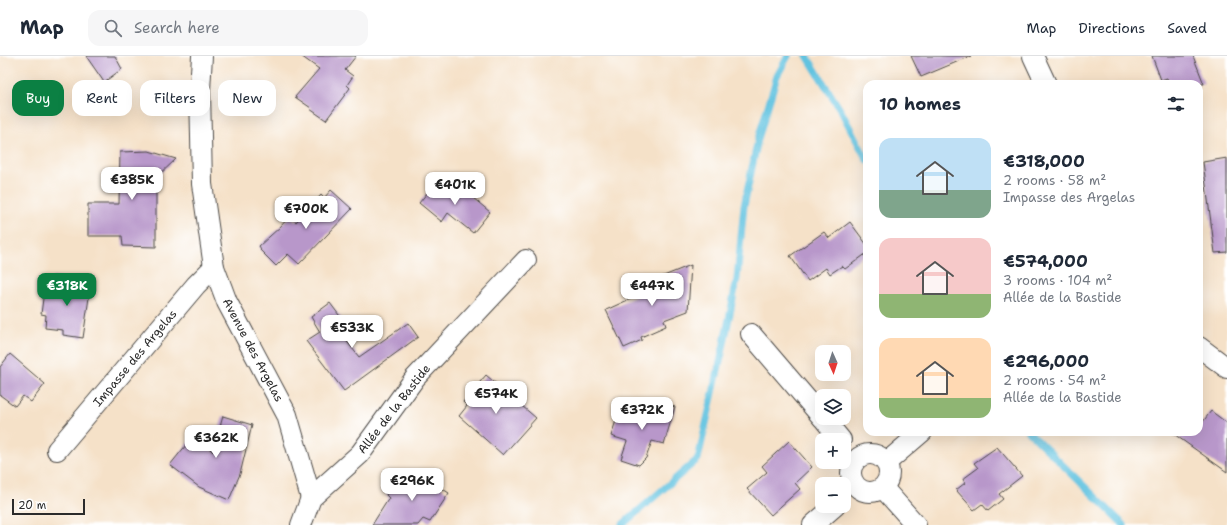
<!DOCTYPE html>
<meta charset="utf-8">
<style>
:root{--surface:#fff;--page:#f6f6f7;--text:#1f2937;--muted:#747a83;--line:#e0e1e3;--accent:#0b8043}
body{margin:0;font-family:"Shantell Sans",sans-serif;background:var(--page);color:var(--text);height:100vh;display:flex;flex-direction:column;font-size:15px;white-space:nowrap}
*{box-sizing:border-box;margin:0}
p{font-size:13px;color:var(--muted)}
.icon{flex:none;width:22px;height:22px;fill:none;stroke:currentColor;stroke-width:2;stroke-linecap:round;stroke-linejoin:round}
.map{position:relative;flex:1;overflow:hidden}
.side{position:absolute;left:863px;top:24px;width:340px;height:356px;display:flex;flex-direction:column;background:var(--surface);border-radius:12px;box-shadow:0 4px 16px #0002}
.side>*{flex:none}
.hud{position:absolute;left:12px;top:24px;width:380px;height:36px;display:flex;gap:8px}
.needle{width:26px;rotate:177deg}
.tools{position:absolute;left:815px;top:289px;display:grid;gap:8px}
.tools a{display:grid;place-items:center;width:36px;height:36px;border-radius:8px;background:var(--surface);box-shadow:0 4px 16px #0002;font-size:20px}
.scale{position:absolute;left:12px;bottom:10px;width:73px;box-sizing:border-box;padding-left:4px;border:2px solid #2b2b2b;border-top:0;font-size:11px;line-height:14px;white-space:nowrap;color:#2b2b2b;-webkit-text-stroke:3px #fff;paint-order:stroke}
.price{position:absolute;translate:-50% -34px;padding:0 9px;border-radius:8px;background:#fff;color:#222;font-size:13px;line-height:26px;filter:drop-shadow(0 1px 2px #0008)}
.price::after{content:'';position:absolute;left:50%;top:24px;width:12px;height:9px;margin-left:-6px;background:inherit;clip-path:polygon(0 0,100% 0,50% 100%)}
.price.current{background:var(--accent);color:#fff}
ul{padding:0;list-style:none}
li{display:flex;align-items:center;gap:12px;height:100px;padding:0 16px}
li span{display:grid;place-items:center;flex:none;width:112px;height:80px;border-radius:12px;color:#555}
li>.icon{margin-inline-start:auto}
span .icon{width:48px;height:48px;fill:#fffc;stroke-width:1}
li b{font-size:17px}
h2{display:flex;justify-content:space-between;align-items:center;height:48px;padding:0 16px;font-size:17px}
.chip{padding:0 14px;border-radius:12px;background:var(--surface);box-shadow:0 4px 16px #0002;font-size:14px;line-height:36px}
.chip.current{background:var(--accent);color:#fff}
header{display:flex;align-items:center;gap:24px;box-sizing:border-box;height:56px;padding:0 20px;background:var(--surface);border-bottom:1px solid var(--line)}
header strong{font-size:19px}
nav{display:flex;gap:22px;margin-inline-start:auto;font-size:14px}
.search{width:280px;height:36px;background:var(--page);display:flex;align-items:center;gap:10px;box-sizing:border-box;padding:0 14px;border-radius:12px;color:var(--muted);font-size:15px}
.map>svg:first-child{display:block}
.lines{fill:none;stroke-linecap:round;stroke-linejoin:round}
.stream{stroke:#62c3e0;stroke-width:7}
.building{fill:#b897ca}
.street-casing{stroke:#494643;stroke-width:22}
.street{stroke:#fff;stroke-width:20}
.labels{text-anchor:middle;dominant-baseline:central;stroke-width:3.5;stroke-linejoin:round;paint-order:stroke}
.street-label{font-size:12px;fill:#2b2b2b;stroke:#fff}
</style>
<header>
<strong>Map</strong>
<div class="search"><svg class="icon" aria-label="search" viewBox="0 0 24 24"><circle cx="10" cy="10" r="6"/><path d="M15 15l6 6"/></svg>Search here</div>
<nav><a>Map</a><a>Directions</a><a>Saved</a></nav>
</header>
<div class="map">
<svg width="1227" height="469" viewBox="0 0 1227 469">
<rect width="100%" height="100%" fill="#fff"/>
<filter id="ink" filterUnits="userSpaceOnUse"><feTurbulence type="fractalNoise" baseFrequency=".025" numOctaves="2"/><feDisplacementMap in="SourceGraphic" scale="8" xChannelSelector="R" yChannelSelector="G"/><feConvolveMatrix kernelMatrix="1 2 1 2 8 2 1 2 1" color-interpolation-filters="sRGB"/></filter>
<filter id="wash" filterUnits="userSpaceOnUse"><feTurbulence type="fractalNoise" baseFrequency=".012" numOctaves="4" result="noise"/><feDisplacementMap in="SourceGraphic" scale="16" xChannelSelector="R" yChannelSelector="G"/><feGaussianBlur stdDeviation="0.9" result="paint"/><feColorMatrix in="noise" values="0 0 0 0 0 0 0 0 0 0 0 0 0 0 0 0 0 1.4 0 .05"/><feComposite in="paint" operator="in"/></filter>
<g filter="url(#wash)">
<rect width="100%" height="100%" fill="#f5e1c8"/>
<g class="lines">
<g class="stream">
<path d="M807,0L841,55L867,104"/>
<path d="M1029,376L1124,469"/>
<path d="M622,469L698,403L722,297L737,223L744,150L758,83L777,20L788,0"/>
</g>
</g>
<g id="blocks">
<g class="building">
<path d="M86,0H115L122,13L104,26Z"/>
<path d="M301,0H356L345,14L353,20L347,29L350,32L326,64L310,53L311,52L295,41L319,13Z"/>
<path d="M911,0H971L921,21Z"/>
<path d="M1152,0H1193L1204,28H1169L1167,22L1161,24Z"/>
<path d="M149,95L176,103L156,122V191L123,190L122,180H88V148H119L120,96Z"/>
<path d="M1227,102V196L1215,197L1203,106Z"/>
<path d="M436,126L448,136L455,127L490,156L473,177L448,157L442,166L419,147Z"/>
<path d="M331,134L352,153L299,208L288,198L276,210L260,194L261,193L259,190L280,171L290,160L296,166L321,139L324,142Z"/>
<path d="M850,166L867,189V197L845,213L842,210L830,218L826,212L808,225L790,200L824,176L829,182Z"/>
<path d="M691,209L688,255L664,264L666,270L641,281L642,284L624,292L606,254L652,233L649,226Z"/>
<path d="M53,221L91,228L83,282L63,279V274L45,272L46,259L41,258L44,235L51,236Z"/>
<path d="M330,247L342,263L334,269L359,301L408,267L418,281L344,335L306,285L320,276L311,261Z"/>
<path d="M10,298L45,328L31,346L23,340L15,350L0,339V311Z"/>
<path d="M486,319L536,362L503,399L459,360L467,350L463,346Z"/>
<path d="M657,345L675,351L664,388L652,385L646,402L639,409L621,403L627,385L611,380L620,352L652,363Z"/>
<path d="M1211,355L1227,367V416L1171,376H1199V371Z"/>
<path d="M223,360L252,369L240,418L229,444L199,431L170,409L195,378L213,396Z"/>
<path d="M789,385L812,411L795,427L800,433L771,459L747,433L767,416L762,410Z"/>
<path d="M997,391L1022,420L999,438L1003,443L988,455L982,448L974,454L956,434L965,427L963,423L978,412L974,407Z"/>
<path d="M416,416L449,437L430,466L423,463L418,469H372L389,442L386,439L398,422L408,428Z"/>
</g>
</g>
</g>
<g filter="url(#ink)">
<use href="#blocks" fill-opacity="0" stroke="#494643" stroke-width="1"/>
<g class="lines">
<defs>
<g id="street">
<path d="M202,0L200,34L202,128L214,211L227,246L287,359L311,442"/>
<path d="M1033,0L1046,28"/>
<path d="M751,278L822,361"/>
<path d="M1199,291L1227,312"/>
<path d="M823,362L841,384"/>
<path d="M57,394L196,229L214,211"/>
<circle cx="870" cy="417" r="19"/>
<path d="M887,406L922,376"/>
<path d="M883,432L916,469"/>
<path d="M301,469L311,442L360,398L415,322L526,204"/>
<path d="M813,469L835,450"/>
</g>
</defs>
<use href="#street" class="street-casing"/>
<use href="#street" class="street"/>
</g>
</g>
<g class="labels">
<g class="street-label">
<text transform="translate(253 294) rotate(62)">Avenue des Argelas</text>
<text transform="translate(135 302) rotate(-50)">Impasse des Argelas</text>
<text transform="translate(394 353) rotate(-52)">Allée de la Bastide</text>
</g>
</g>
</svg>
<div class="tools">
<a><svg class="needle" viewBox="-14 -14 28 28"><path d="M0-13l5 13h-10z" fill="#e53935"/><path d="M0 13l5-13h-10z" fill="#747a83"/></svg></a>
<a><svg class="icon" aria-label="layers" viewBox="0 0 24 24"><path d="M12 4l9 5-9 5-9-5zM3 14l9 5 9-5"/></svg></a>
<a>+</a>
<a>−</a>
</div>
<div class="scale">20 m</div>
<b class="price" style="left:132px;top:145px">€385K</b>
<b class="price" style="left:455px;top:150px">€401K</b>
<b class="price" style="left:306px;top:174px">€700K</b>
<b class="price current" style="left:67px;top:251px">€318K</b>
<b class="price" style="left:652px;top:251px">€447K</b>
<b class="price" style="left:352px;top:293px">€533K</b>
<b class="price" style="left:496px;top:359px">€574K</b>
<b class="price" style="left:642px;top:375px">€372K</b>
<b class="price" style="left:216px;top:403px">€362K</b>
<b class="price" style="left:412px;top:446px">€296K</b>
<div class="hud">
<a class="chip current">Buy</a>
<a class="chip">Rent</a>
<a class="chip">Filters</a>
<a class="chip">New</a>
</div>
<section class="side">
<h2>10 homes<svg class="icon" aria-label="filters" viewBox="0 0 24 24"><path d="M4 7h16M4 17h16"/><circle cx="9" cy="7" r="2"/><circle cx="15" cy="17" r="2"/></svg></h2>
<ul>
<li><span style="background:linear-gradient(#bfe0f5 65%,#7fa58c 0)"><svg class="icon" aria-label="home" viewBox="0 0 24 24"><path d="M3 11l9-7 9 7M6 9v11h12V9"/></svg></span><div><b>€318,000</b><p>2 rooms · 58 m²</p><p>Impasse des Argelas</p></div></li>
<li><span style="background:linear-gradient(#f6c9c9 70%,#8fb573 0)"><svg class="icon" aria-label="home" viewBox="0 0 24 24"><path d="M3 11l9-7 9 7M6 9v11h12V9"/></svg></span><div><b>€574,000</b><p>3 rooms · 104 m²</p><p>Allée de la Bastide</p></div></li>
<li><span style="background:linear-gradient(#ffd9b3 75%,#8fb573 0)"><svg class="icon" aria-label="home" viewBox="0 0 24 24"><path d="M3 11l9-7 9 7M6 9v11h12V9"/></svg></span><div><b>€296,000</b><p>2 rooms · 54 m²</p><p>Allée de la Bastide</p></div></li>
</ul>
</section>
</div>
